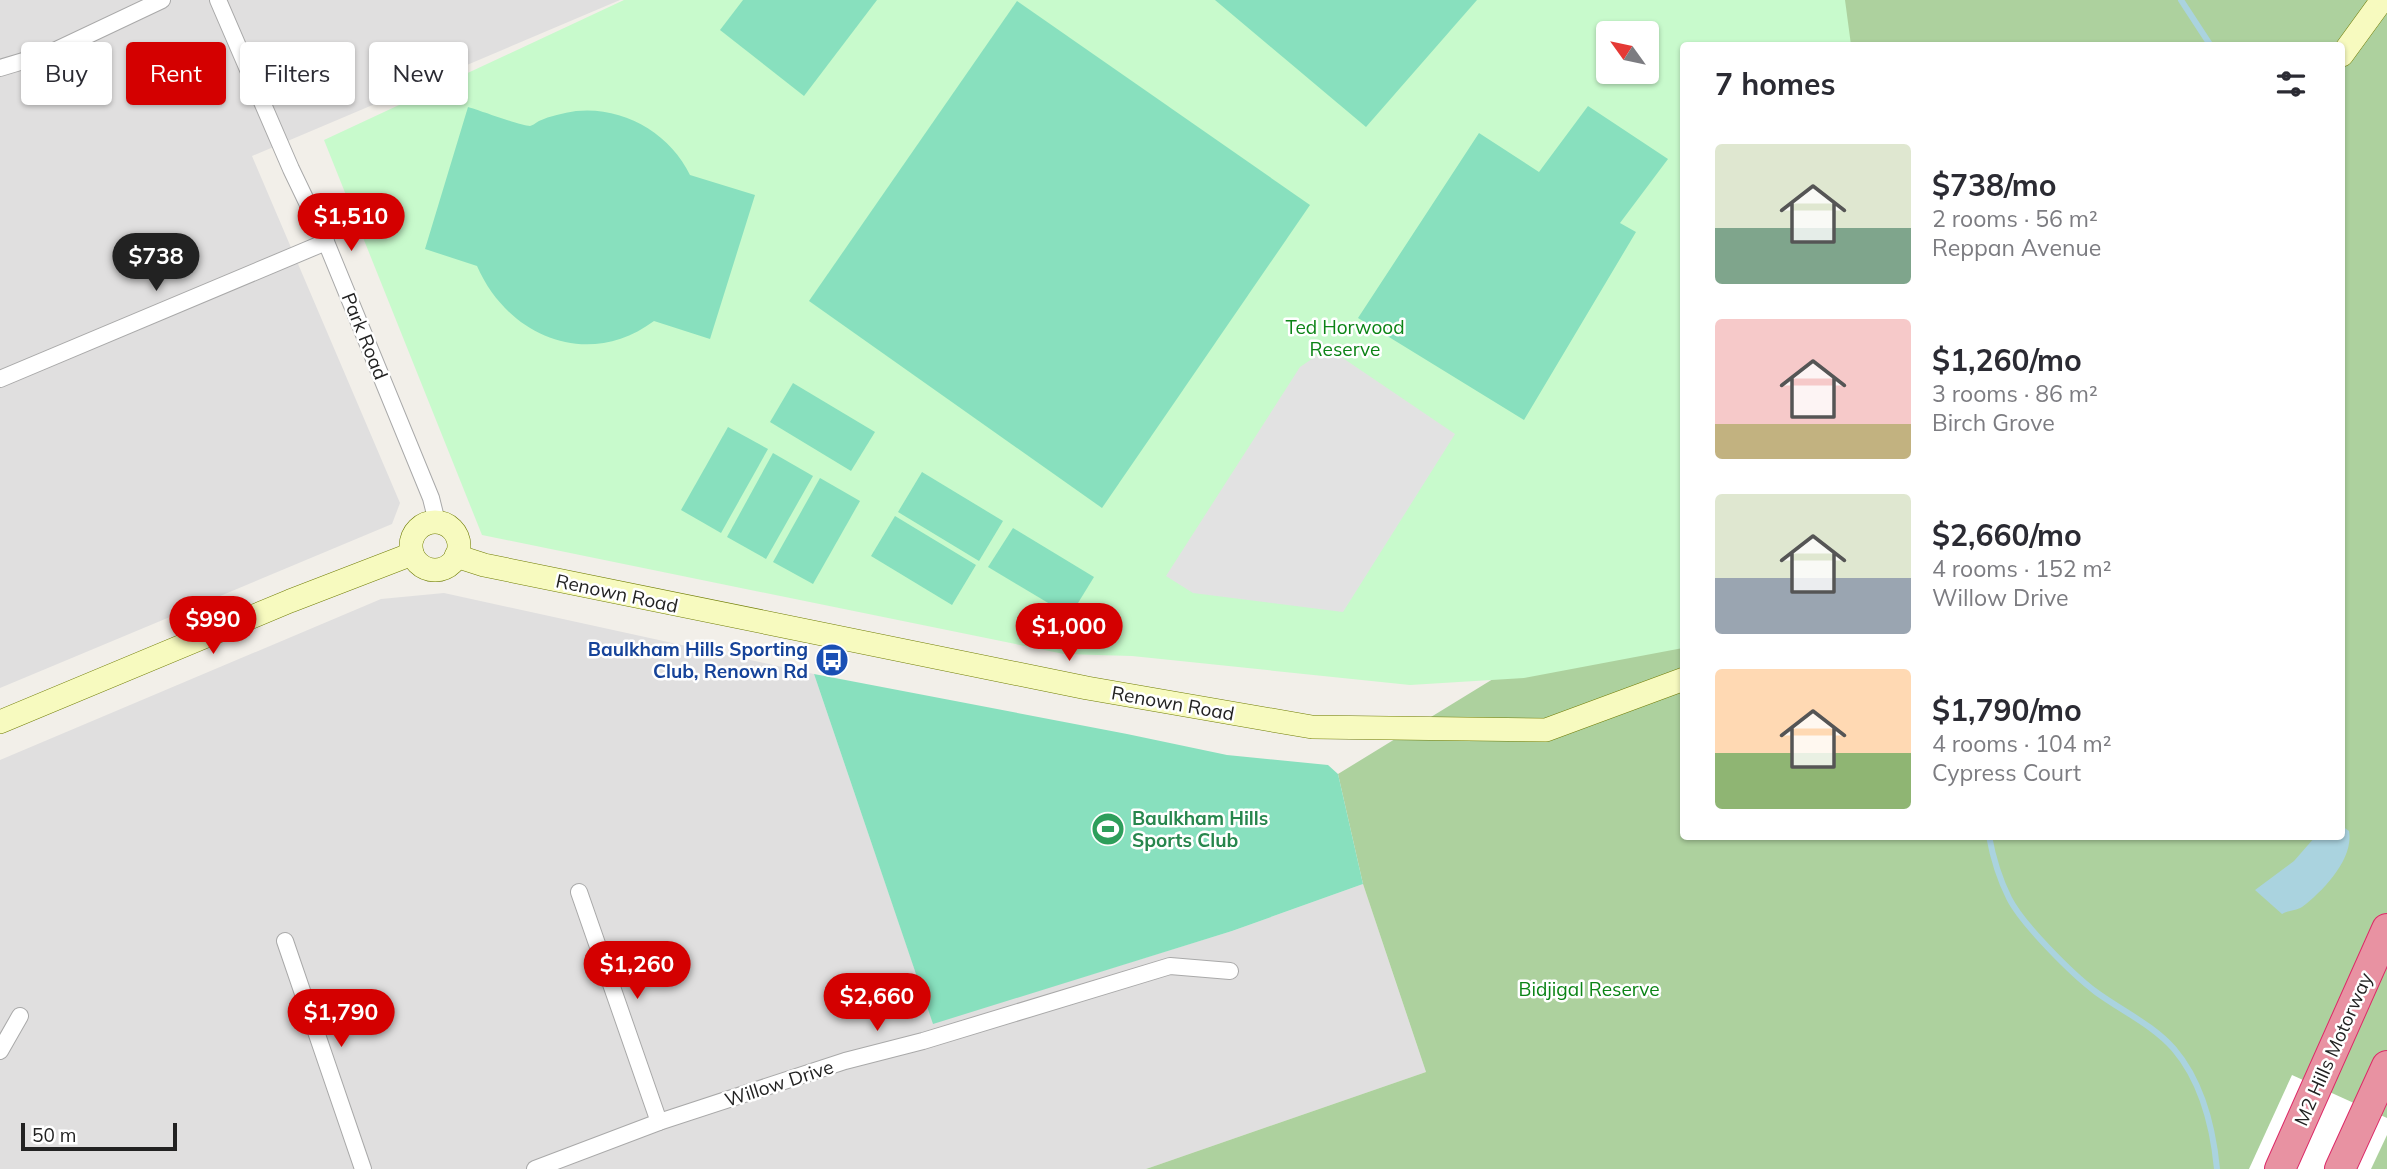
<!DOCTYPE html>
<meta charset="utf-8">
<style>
:root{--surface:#fff;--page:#f7f7f7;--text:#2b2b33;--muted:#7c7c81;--accent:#d40000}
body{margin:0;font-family:Mulish,sans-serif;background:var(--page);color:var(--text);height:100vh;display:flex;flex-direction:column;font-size:26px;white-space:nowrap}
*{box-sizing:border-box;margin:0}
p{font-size:23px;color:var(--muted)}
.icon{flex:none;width:38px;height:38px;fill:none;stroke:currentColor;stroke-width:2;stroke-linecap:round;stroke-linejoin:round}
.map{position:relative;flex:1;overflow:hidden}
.details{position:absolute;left:1680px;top:42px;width:665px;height:798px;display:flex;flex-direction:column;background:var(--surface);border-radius:7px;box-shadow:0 2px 5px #0004}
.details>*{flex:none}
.guide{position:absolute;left:21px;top:42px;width:665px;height:63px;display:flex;gap:14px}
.needle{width:46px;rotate:303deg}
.fabs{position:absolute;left:1596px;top:21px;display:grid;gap:14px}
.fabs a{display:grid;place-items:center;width:63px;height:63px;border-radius:7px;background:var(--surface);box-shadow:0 2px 5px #0004;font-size:35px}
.scale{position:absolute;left:21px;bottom:18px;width:156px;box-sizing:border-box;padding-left:7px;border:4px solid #222;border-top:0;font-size:19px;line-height:24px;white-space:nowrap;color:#222;-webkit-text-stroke:5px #fff;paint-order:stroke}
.price{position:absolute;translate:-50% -60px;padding:0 16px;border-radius:24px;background:var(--accent);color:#fff;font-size:23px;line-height:46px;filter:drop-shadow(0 2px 4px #0008)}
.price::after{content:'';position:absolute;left:50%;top:42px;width:21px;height:16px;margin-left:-10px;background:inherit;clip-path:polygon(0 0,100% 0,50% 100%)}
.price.active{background:#222;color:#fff}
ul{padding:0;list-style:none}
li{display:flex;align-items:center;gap:21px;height:175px;padding:0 35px}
li span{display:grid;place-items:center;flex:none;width:196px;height:140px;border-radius:7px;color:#555}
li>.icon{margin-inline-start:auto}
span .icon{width:84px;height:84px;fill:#fffc;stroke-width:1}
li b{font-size:30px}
h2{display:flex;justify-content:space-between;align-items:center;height:84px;padding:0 35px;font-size:30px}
.chip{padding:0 24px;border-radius:7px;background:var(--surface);box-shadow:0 2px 5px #0004;font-size:24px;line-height:63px}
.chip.active{background:var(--accent);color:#fff}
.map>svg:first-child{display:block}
.residential{fill:#e0dfdf}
.forest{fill:#add19e}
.park{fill:#c8facc;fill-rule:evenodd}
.pitch{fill:#88e0be}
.parking{fill:#e2e2e2}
.water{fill:#aad3df}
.pier{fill:#fff}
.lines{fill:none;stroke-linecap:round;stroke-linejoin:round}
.stream{stroke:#aad3df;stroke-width:6}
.minor-casing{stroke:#a9a9a9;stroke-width:18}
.secondary-casing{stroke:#707d05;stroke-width:24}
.motorway-casing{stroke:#dc2a67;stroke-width:32}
.minor{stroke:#fff;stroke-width:16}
.secondary{stroke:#f7fabf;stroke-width:23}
.motorway{stroke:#e892a2;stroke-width:30}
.labels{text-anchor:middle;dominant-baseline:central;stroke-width:5;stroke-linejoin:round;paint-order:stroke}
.park-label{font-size:19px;fill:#0c8416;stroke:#fff}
.street-label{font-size:19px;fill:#222;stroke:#fff}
.transit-label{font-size:19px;font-weight:bold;fill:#164399;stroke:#fff;text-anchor:end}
.leisure-label{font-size:19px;font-weight:bold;fill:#27864d;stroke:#fff;text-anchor:start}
</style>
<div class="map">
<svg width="2387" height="1169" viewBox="0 0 2387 1169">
<rect width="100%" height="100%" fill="#f2efe9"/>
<g class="residential">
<path d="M0,0H620L252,156L400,503L392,524L0,688Z"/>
<path d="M444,593L814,674L933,1023L1232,931L1363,884L1426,1072L1146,1169H0V760L381,599Z"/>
</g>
<path class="forest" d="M1701,0H2387V1169H1146L1426,1072L1363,884L1338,774L1640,589L1683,522L1684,836H2342V46L1761,45Z"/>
<path class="park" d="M624,0H1845L1851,45L1684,46L1683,648L1524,678L1410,685L1132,656L1064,654L482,535L324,140ZM1608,33H1647V72H1608Z"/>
<g class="pitch">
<path d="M743,0H877L804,96L720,30Z"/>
<path d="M1215,0H1477L1366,127Z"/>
<path d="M1017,1L1310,205L1102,508L809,301Z"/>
<path d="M1588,106L1668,159L1620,223L1636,232L1524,420L1358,318L1479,133L1539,172Z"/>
<path d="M468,107C479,110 521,126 530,126C532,126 537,122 539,121C550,116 563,113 576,111C623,106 670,133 690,175L755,195L710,339L654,321C588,370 508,337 477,266L425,249Z"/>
<path d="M793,383L875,432L851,471L770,422Z"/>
<path d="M728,427L768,449L721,533L681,510Z"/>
<path d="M773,453L813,476L766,559L727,537Z"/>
<path d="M922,472L1003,521L979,561L898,512Z"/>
<path d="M820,478L860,501L813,584L773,562Z"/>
<path d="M895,516L976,565L952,605L871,556Z"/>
<path d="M1013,528L1094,577L1070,616L988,567Z"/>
<path d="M814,674L1127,734L1227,755L1328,765L1338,774L1363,884L1232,931L933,1024Z"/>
</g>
<path class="parking" d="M1328,348L1455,434L1343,612L1193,593L1166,576L1300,367Z"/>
<path class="water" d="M2342,826L2349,831C2354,859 2323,891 2302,907C2296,911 2288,910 2282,914L2255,890L2294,861L2315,837L2342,836Z"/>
<path class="pier" d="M2292,1075L2387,1118V1135L2371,1169H2249Z"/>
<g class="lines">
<g class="stream">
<path d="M2181,0L2211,46"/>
<path d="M1989,836C1993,858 1999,878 2009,898C2022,924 2072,974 2096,992C2122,1011 2153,1025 2174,1049C2202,1082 2213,1127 2217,1169"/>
</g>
<defs>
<g id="minor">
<path d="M218,0L291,169L326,242L431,498L437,522"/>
<path d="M0,68L50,53L162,0"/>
<path d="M0,379L326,242"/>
<path d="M579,892L659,1122"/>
<path d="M285,941L363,1169"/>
<path d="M0,1051L20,1016"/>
<path d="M535,1169L659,1122L845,1061L923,1041L1170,966L1230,971"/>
</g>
<g id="secondary">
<path d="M2342,55L2382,0"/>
<circle cx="435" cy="546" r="24"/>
<path d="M456,556L484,565L1087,688L1312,727L1546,730L1684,679"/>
<path d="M0,722L290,601L412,554"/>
</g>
<g id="motorway">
<path d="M2280,1169L2387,929"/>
<path d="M2340,1169L2387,1066"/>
</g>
</defs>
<use href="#minor" class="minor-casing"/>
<use href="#secondary" class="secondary-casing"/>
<use href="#motorway" class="motorway-casing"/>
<use href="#minor" class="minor"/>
<use href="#secondary" class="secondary"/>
<use href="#motorway" class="motorway"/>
</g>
<defs>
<symbol id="bus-disc" viewBox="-11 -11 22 22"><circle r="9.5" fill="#1a4fb4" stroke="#fff"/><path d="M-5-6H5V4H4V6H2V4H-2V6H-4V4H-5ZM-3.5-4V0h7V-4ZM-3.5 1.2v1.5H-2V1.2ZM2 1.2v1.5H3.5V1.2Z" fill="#fff"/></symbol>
<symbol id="stadium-disc" viewBox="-11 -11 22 22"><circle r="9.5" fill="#2e9e5b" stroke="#fff"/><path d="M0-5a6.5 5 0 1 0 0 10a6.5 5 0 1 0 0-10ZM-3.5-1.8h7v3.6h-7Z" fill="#fff"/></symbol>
</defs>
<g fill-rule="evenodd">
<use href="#bus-disc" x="813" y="641" width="38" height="38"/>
<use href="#stadium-disc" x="1089" y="810" width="38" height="38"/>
</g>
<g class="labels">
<g class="park-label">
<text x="1345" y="327">Ted Horwood<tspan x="1345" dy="22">Reserve</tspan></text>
<text x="1589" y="989">Bidjigal Reserve</text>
</g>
<g class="street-label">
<text transform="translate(365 336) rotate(68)">Park Road</text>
<text transform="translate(617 593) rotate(12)">Renown Road</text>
<text transform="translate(1173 703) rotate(10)">Renown Road</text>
<text transform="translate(2333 1049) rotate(-66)">M2 Hills Motorway</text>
<text transform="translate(779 1083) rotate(-18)">Willow Drive</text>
</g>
<g class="transit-label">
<text x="808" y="649">Baulkham Hills Sporting<tspan x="808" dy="22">Club, Renown Rd</tspan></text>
</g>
<g class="leisure-label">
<text x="1132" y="818">Baulkham Hills<tspan x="1132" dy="22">Sports Club</tspan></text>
</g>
</g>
</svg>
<div class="fabs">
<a><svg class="needle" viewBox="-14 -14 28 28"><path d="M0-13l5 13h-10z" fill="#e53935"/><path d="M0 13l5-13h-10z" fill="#7c7c81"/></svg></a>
</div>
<div class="scale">50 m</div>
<b class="price" style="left:351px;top:253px">$1,510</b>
<b class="price active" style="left:156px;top:293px">$738</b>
<b class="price" style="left:213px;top:656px">$990</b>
<b class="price" style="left:1069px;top:663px">$1,000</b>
<b class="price" style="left:637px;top:1001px">$1,260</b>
<b class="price" style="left:877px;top:1033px">$2,660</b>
<b class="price" style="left:341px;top:1049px">$1,790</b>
<div class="guide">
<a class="chip">Buy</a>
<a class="chip active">Rent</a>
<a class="chip">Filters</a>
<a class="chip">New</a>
</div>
<section class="details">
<h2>7 homes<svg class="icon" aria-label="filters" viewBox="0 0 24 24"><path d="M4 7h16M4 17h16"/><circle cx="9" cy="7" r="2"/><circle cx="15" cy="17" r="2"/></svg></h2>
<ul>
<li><span style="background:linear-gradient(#dfe7d0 60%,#7fa58c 0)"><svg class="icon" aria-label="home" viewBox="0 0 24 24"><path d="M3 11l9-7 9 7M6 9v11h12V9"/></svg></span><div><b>$738/mo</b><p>2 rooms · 56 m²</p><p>Reppan Avenue</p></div></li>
<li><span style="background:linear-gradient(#f6c9c9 75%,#c2b280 0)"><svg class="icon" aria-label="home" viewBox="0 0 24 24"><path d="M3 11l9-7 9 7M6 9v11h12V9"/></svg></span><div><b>$1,260/mo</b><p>3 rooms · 86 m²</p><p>Birch Grove</p></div></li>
<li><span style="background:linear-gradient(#dfe7d0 60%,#9aa5b1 0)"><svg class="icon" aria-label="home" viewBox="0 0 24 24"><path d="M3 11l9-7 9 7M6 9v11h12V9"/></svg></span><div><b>$2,660/mo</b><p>4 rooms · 152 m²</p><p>Willow Drive</p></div></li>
<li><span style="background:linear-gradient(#ffd9b3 60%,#8fb573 0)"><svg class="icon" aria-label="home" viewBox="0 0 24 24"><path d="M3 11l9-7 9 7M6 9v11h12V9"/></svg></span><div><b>$1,790/mo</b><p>4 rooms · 104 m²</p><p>Cypress Court</p></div></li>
</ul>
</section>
</div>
